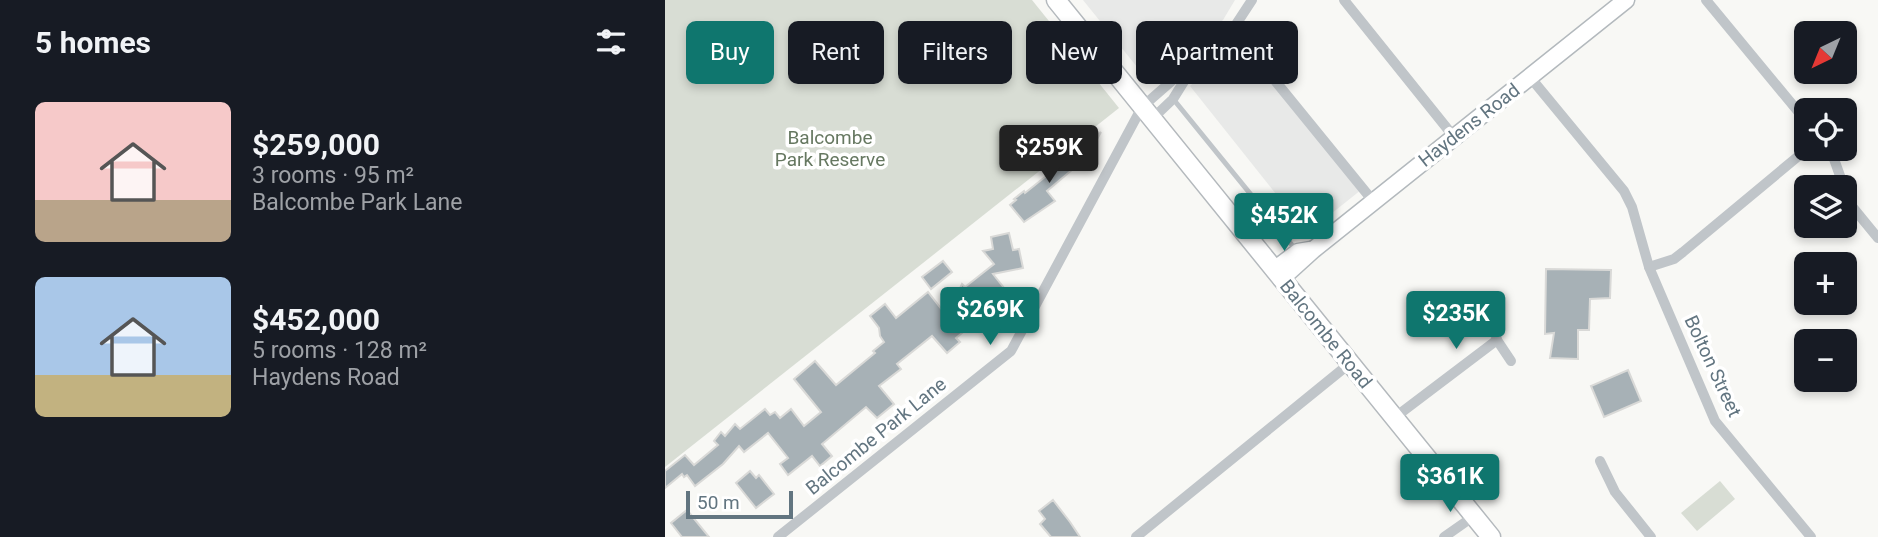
<!DOCTYPE html>
<meta charset="utf-8">
<style>
:root{--surface:#171b24;--page:#242831;--text:#f1f3f6;--muted:#9ea1a6;--accent:#0f766e}
body{margin:0;font-family:Roboto,sans-serif;background:var(--page);color:var(--text);height:100vh;display:flex;flex-direction:column;font-size:26px;white-space:nowrap}
*{box-sizing:border-box;margin:0}
p{font-size:23px;color:var(--muted)}
.icon{flex:none;width:38px;height:38px;fill:none;stroke:currentColor;stroke-width:2;stroke-linecap:round;stroke-linejoin:round}
.map{position:relative;flex:1;overflow:hidden}
.sheet{display:flex;flex-direction:column;background:var(--surface);width:665px}
.sheet>*{flex:none}
.top-card{position:absolute;left:21px;top:21px;width:665px;height:63px;display:flex;gap:14px}
.needle{width:46px;rotate:223deg}
.tools{position:absolute;left:1129px;top:21px;display:grid;gap:14px}
.tools a{display:grid;place-items:center;width:63px;height:63px;border-radius:10px;background:var(--surface);box-shadow:0 4px 10px #0003;font-size:35px}
.scale{position:absolute;left:21px;bottom:18px;width:107px;box-sizing:border-box;padding-left:7px;border:4px solid #627580;border-top:0;font-size:19px;line-height:24px;white-space:nowrap;color:#627580;-webkit-text-stroke:5px #fff;paint-order:stroke}
.price{position:absolute;translate:-50% -60px;padding:0 16px;border-radius:7px;background:var(--accent);color:#fff;font-size:23px;line-height:46px;filter:drop-shadow(0 2px 4px #0008)}
.price::after{content:'';position:absolute;left:50%;top:42px;width:21px;height:16px;margin-left:-10px;background:inherit;clip-path:polygon(0 0,100% 0,50% 100%)}
.price.current{background:#222;color:#fff}
ul{padding:0;list-style:none}
li{display:flex;align-items:center;gap:21px;height:175px;padding:0 35px}
li span{display:grid;place-items:center;flex:none;width:196px;height:140px;border-radius:10px;color:#555}
li>.icon{margin-inline-start:auto}
span .icon{width:84px;height:84px;fill:#fffc;stroke-width:1}
li b{font-size:30px}
h2{display:flex;justify-content:space-between;align-items:center;height:84px;padding:0 35px;font-size:30px}
.tag{padding:0 24px;border-radius:10px;background:var(--surface);box-shadow:0 4px 10px #0003;font-size:24px;line-height:63px}
.tag.current{background:var(--accent);color:#fff}
main{display:flex;flex:1;min-height:0}
.map>svg:first-child{display:block}
.built{fill:#e8e9e8}
.green{fill:#d8ddd4}
.building{fill:#a7b1b6;stroke:#d9d9d7;stroke-width:2}
.lines{fill:none;stroke-linecap:round;stroke-linejoin:round}
.secondary-casing{stroke:#b3b9bd;stroke-width:19}
.primary-casing{stroke:#b4b9bd;stroke-width:21}
.lane{stroke:#c0c5c9;stroke-width:5}
.street{stroke:#c0c5c9;stroke-width:10}
.secondary{stroke:#fff;stroke-width:16}
.primary{stroke:#fff;stroke-width:18}
.labels{text-anchor:middle;dominant-baseline:central;stroke-width:7;stroke-linejoin:round;paint-order:stroke}
.street-label{font-size:19px;fill:#627580;stroke:#fff}
.park-label{font-size:19px;fill:#667861;stroke:#fff}
</style>
<main>
<section class="sheet">
<h2>5 homes<svg class="icon" aria-label="filters" viewBox="0 0 24 24"><path d="M4 7h16M4 17h16"/><circle cx="9" cy="7" r="2"/><circle cx="15" cy="17" r="2"/></svg></h2>
<ul>
<li><span style="background:linear-gradient(#f6c9c9 70%,#b9a48a 0)"><svg class="icon" aria-label="home" viewBox="0 0 24 24"><path d="M3 11l9-7 9 7M6 9v11h12V9"/></svg></span><div><b>$259,000</b><p>3 rooms · 95 m²</p><p>Balcombe Park Lane</p></div></li>
<li><span style="background:linear-gradient(#a9c7e8 70%,#c2b280 0)"><svg class="icon" aria-label="home" viewBox="0 0 24 24"><path d="M3 11l9-7 9 7M6 9v11h12V9"/></svg></span><div><b>$452,000</b><p>5 rooms · 128 m²</p><p>Haydens Road</p></div></li>
</ul>
</section>
<div class="map">
<svg width="1213" height="537" viewBox="0 0 1213 537">
<rect width="100%" height="100%" fill="#f8f8f5"/>
<g class="built">
<path d="M418,0H570L558,20L485,83Z"/>
<path d="M579,36L701,186L642,233L525,86Z"/>
</g>
<g class="green">
<path d="M0,0H367L454,108L0,467Z"/>
<path d="M1055,481L1070,499L1032,531L1016,513Z"/>
</g>
<g class="building">
<path d="M436,132L416,168L414,166L408,169L382,191L390,201L359,222L345,205L351,200L349,199L359,191L360,193Z"/>
<path d="M344,233L348,250L354,249L358,268L328,274L343,293L334,303L339,310L325,321L292,328L297,333L291,338L295,342L282,353L267,336L232,364L236,369L214,386L229,404L212,418L201,407L157,444L167,456L155,466L147,456L123,475L115,464L123,458L103,433L79,452L74,446L58,464L30,486L22,475L19,477L17,474L0,488V471L20,455L29,465L53,445L49,441L56,432L60,436L70,424L75,429L100,409L105,415L110,412L115,418L126,409L139,426L156,412L129,379L150,361L171,385L210,353L208,351L219,342L215,336L214,328L205,316L220,304L231,318L263,292L282,316L297,284L300,287L329,264L318,251L328,249L326,237Z"/>
<path d="M278,261L287,272L266,289L257,277Z"/>
<path d="M881,269L946,270L945,298L925,299L924,330H913V359L885,358L889,333L880,334Z"/>
<path d="M963,370L976,401L939,417L926,386Z"/>
<path d="M85,471L91,478L94,475L109,494L91,508L71,483Z"/>
<path d="M388,500L405,522L415,537H386L375,524L380,519L374,511Z"/>
<path d="M22,510L44,537H17L6,523Z"/>
</g>
<g class="lines">
<defs>
<g id="secondary">
<path d="M609,270L633,252L645,250"/>
<path d="M616,279L648,250L961,0"/>
</g>
<path id="primary" d="M391,0L826,537"/>
</defs>
<use href="#secondary" class="secondary-casing"/>
<use href="#primary" class="primary-casing"/>
<path class="lane" d="M509,100L631,250"/>
<g class="street">
<path d="M679,0L789,137"/>
<path d="M1041,0L1141,121"/>
<path d="M568,29L708,201"/>
<path d="M865,77L959,191L967,207L984,267L1050,421L1146,537"/>
<path d="M487,119L508,99L526,70L568,29L587,0"/>
<path d="M1162,149L1169,159L1179,187"/>
<path d="M1180,188L1185,204L1213,238"/>
<path d="M984,267L1009,259L1018,252L1142,149"/>
<path d="M824,310L832,340"/>
<path d="M729,418L832,340L846,361"/>
<path d="M935,461L950,492L986,537"/>
<path d="M113,537L346,351L477,107L509,79L526,70"/>
<path d="M471,537L684,364"/>
<path d="M779,537L809,516"/>
</g>
<use href="#secondary" class="secondary"/>
<use href="#primary" class="primary"/>
</g>
<g class="labels">
<g class="street-label">
<text transform="translate(804 125) rotate(-38)">Haydens Road</text>
<text transform="translate(661 334) rotate(51)">Balcombe Road</text>
<text transform="translate(1048 366) rotate(65)">Bolton Street</text>
<text transform="translate(211 436) rotate(-39)">Balcombe Park Lane</text>
</g>
<g class="park-label">
<text x="165" y="137">Balcombe<tspan x="165" dy="22">Park Reserve</tspan></text>
</g>
</g>
</svg>
<div class="tools">
<a><svg class="needle" viewBox="-14 -14 28 28"><path d="M0-13l5 13h-10z" fill="#e53935"/><path d="M0 13l5-13h-10z" fill="#9ea1a6"/></svg></a>
<a><svg class="icon" aria-label="locate" viewBox="0 0 24 24"><circle cx="12" cy="12" r="6"/><path d="M12 2v4M12 18v4M2 12h4M18 12h4"/></svg></a>
<a><svg class="icon" aria-label="layers" viewBox="0 0 24 24"><path d="M12 4l9 5-9 5-9-5zM3 14l9 5 9-5"/></svg></a>
<a>+</a>
<a>−</a>
</div>
<div class="scale">50 m</div>
<b class="price current" style="left:384px;top:185px">$259K</b>
<b class="price" style="left:619px;top:253px">$452K</b>
<b class="price" style="left:325px;top:347px">$269K</b>
<b class="price" style="left:791px;top:351px">$235K</b>
<b class="price" style="left:785px;top:514px">$361K</b>
<div class="top-card">
<a class="tag current">Buy</a>
<a class="tag">Rent</a>
<a class="tag">Filters</a>
<a class="tag">New</a>
<a class="tag">Apartment</a>
</div>
</div>
</main>
